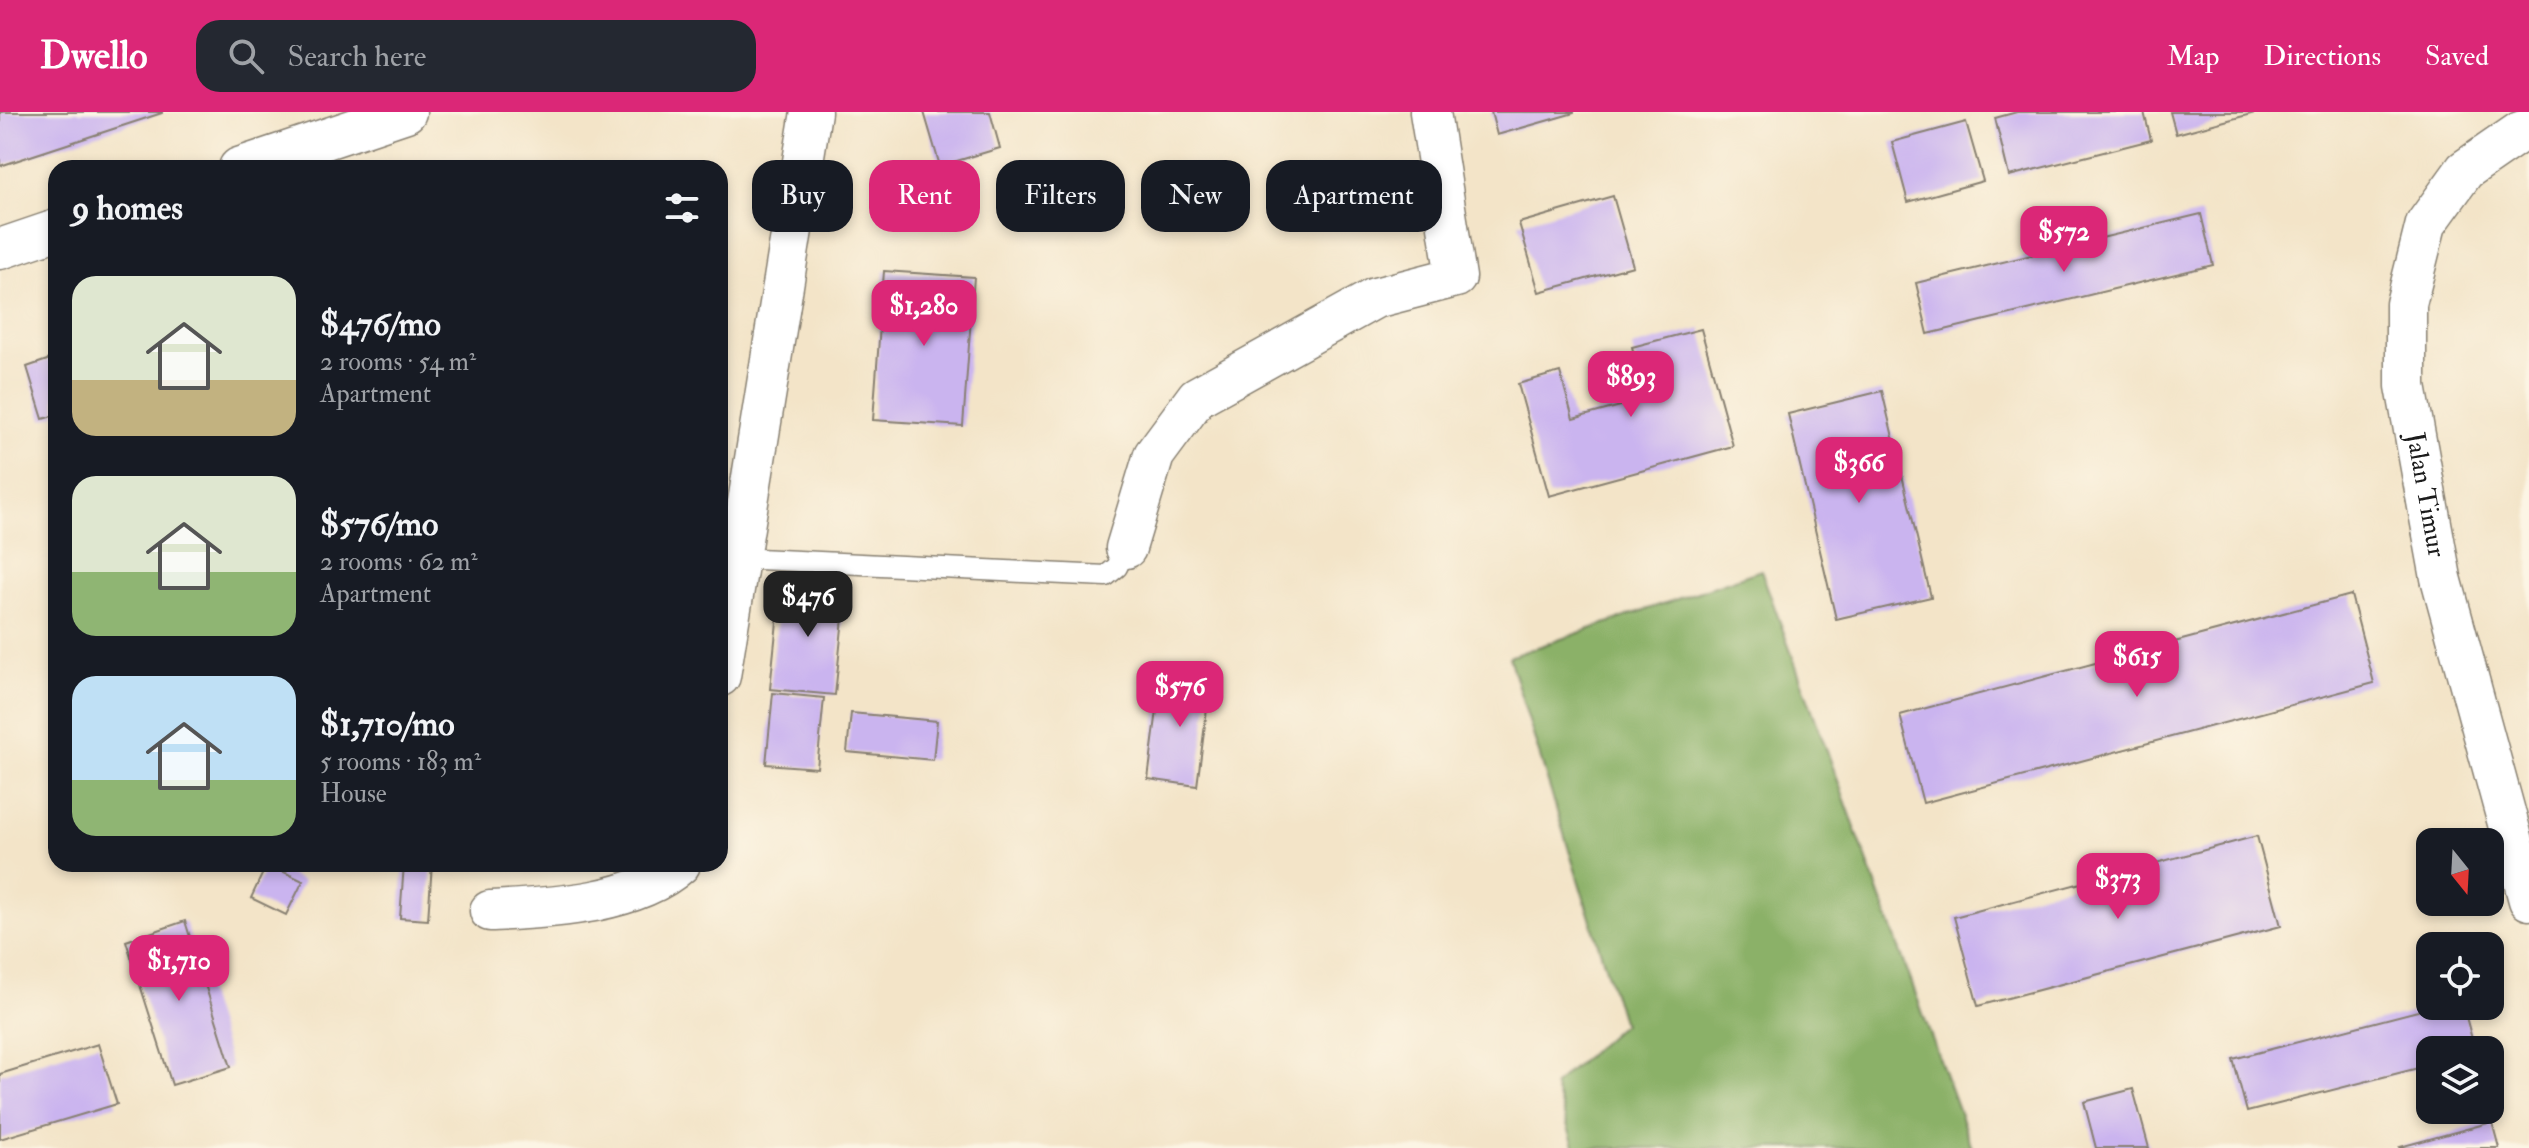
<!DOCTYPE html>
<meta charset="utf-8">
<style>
:root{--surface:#171b24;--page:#242831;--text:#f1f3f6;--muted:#9ea1a6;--accent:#db2777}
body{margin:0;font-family:"IM FELL Double Pica",serif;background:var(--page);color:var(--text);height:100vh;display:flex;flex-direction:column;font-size:30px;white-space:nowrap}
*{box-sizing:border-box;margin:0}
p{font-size:26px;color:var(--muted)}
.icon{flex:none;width:44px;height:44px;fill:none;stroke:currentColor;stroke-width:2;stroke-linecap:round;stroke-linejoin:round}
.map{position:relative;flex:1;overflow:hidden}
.panel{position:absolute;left:48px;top:48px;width:680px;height:712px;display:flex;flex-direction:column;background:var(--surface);border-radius:24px;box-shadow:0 4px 12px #0003}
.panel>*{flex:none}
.guide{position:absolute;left:752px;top:48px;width:760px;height:72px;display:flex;gap:16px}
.needle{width:52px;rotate:162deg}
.fabs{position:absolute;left:2416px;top:716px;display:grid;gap:16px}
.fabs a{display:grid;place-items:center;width:88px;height:88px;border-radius:16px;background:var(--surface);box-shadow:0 4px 12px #0003;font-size:40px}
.price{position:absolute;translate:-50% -68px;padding:0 18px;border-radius:16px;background:var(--accent);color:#fff;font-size:26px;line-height:52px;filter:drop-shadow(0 2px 4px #0008)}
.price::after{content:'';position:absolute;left:50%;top:48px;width:24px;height:18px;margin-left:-12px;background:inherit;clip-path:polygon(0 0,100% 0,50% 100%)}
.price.active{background:#222;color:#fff}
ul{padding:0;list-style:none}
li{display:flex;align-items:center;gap:24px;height:200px;padding:0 24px}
li span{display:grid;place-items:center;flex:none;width:224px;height:160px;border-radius:24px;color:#555}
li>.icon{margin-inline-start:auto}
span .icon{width:96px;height:96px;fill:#fffc;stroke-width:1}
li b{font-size:34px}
h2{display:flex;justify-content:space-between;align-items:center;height:96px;padding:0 24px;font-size:34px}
.chip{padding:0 28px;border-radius:24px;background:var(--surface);box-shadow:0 4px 12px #0003;font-size:28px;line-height:72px}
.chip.active{background:var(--accent);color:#fff}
header{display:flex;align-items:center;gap:48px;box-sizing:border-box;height:112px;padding:0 40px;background:var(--accent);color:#fff}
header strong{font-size:38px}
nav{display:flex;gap:44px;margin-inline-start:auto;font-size:28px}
.search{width:560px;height:72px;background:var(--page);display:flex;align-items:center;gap:20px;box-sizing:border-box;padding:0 28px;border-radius:24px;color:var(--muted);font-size:30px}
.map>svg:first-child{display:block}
.forest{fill:#8bb167;stroke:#546642;stroke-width:2}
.building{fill:#cab4ef}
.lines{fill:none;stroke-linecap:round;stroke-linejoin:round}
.service-casing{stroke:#888072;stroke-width:23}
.minor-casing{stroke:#888072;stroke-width:43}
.service{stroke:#fff;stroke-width:20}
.minor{stroke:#fff;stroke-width:40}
.labels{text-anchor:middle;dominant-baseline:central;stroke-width:7;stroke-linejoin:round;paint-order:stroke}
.street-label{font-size:26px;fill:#1c1c1c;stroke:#fcf5e5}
</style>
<header>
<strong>Dwello</strong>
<div class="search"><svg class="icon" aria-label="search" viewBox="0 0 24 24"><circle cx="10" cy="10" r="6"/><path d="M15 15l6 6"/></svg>Search here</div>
<nav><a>Map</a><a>Directions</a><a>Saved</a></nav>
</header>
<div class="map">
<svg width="2529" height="1036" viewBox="0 0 2529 1036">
<rect width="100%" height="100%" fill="#fcf5e5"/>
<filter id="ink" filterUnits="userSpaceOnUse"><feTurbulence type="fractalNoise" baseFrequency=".0125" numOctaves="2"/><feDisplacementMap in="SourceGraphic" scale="16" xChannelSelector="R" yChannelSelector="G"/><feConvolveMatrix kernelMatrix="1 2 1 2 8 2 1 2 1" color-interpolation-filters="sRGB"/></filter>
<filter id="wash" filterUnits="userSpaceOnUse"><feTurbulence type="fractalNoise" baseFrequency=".006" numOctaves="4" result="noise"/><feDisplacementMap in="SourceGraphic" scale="32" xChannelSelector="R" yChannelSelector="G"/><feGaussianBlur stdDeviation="1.8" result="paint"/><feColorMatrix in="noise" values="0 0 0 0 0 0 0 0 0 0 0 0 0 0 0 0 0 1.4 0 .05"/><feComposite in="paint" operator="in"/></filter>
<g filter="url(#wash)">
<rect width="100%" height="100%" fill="#f3e4c8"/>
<path class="forest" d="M1761,458L1972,1036H1575L1554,973L1623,912L1509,545Z"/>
<g id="blocks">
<g class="building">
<path d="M0,0H162V1L0,54Z"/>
<path d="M924,0H990L1000,36L940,54Z"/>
<path d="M1491,0H1574V1L1497,23Z"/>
<path d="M2017,0H2144L2151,28L2009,64L1995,6Z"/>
<path d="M2170,0H2255V1L2176,22Z"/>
<path d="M1966,10L1983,69L1908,90L1892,30Z"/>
<path d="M1613,84L1633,154L1539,180L1519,111Z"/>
<path d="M2201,102L2213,153L1928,222L1916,171Z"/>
<path d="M884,159L974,165L963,314L873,308Z"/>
<path d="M1701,217L1733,334L1549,384L1518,272L1560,260L1573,307L1646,287L1632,235Z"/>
<path d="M56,245V303L43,307L27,255Z"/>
<path d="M1882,279L1931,485L1836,507L1788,302Z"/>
<path d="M781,471L846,477L835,583L770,577Z"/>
<path d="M2351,483L2374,571L1923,691L1900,603Z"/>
<path d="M1162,560L1211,566L1197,674L1148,667Z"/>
<path d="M773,581L824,586L817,656L766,652Z"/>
<path d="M851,601L937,609L933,648L847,640Z"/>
<path d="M2257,724L2281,814L1978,894L1954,805Z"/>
<path d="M267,752L303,769L286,803L251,786Z"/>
<path d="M404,752H432L428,808L400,806Z"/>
<path d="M185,809L231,955L172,973L126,829Z"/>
<path d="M2437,894H2463L2475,938H2430V953L2247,1000L2233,947Z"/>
<path d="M98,932L117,992L0,1027V962Z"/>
<path d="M2133,977L2149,1036H2096L2084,990Z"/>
<path d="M2492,1010L2499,1036H2401L2400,1035Z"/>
</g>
</g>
</g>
<g filter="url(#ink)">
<use href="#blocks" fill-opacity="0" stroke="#888072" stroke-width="2"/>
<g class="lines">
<defs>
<path id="service" d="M738,446L1106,464L1117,455L1126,436"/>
<g id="minor">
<path id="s1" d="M2529,17L2520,20L2465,58L2426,112L2406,192V274L2441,466L2529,788"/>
<path d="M239,56L406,0"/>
<path d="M0,137L56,118"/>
<path d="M1126,436L1154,343L1197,285L1375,186L1456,165L1430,0"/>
<path d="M720,564L811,0"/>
<path d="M490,799C547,796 635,793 680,752"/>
</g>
</defs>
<use href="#service" class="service-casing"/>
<use href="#minor" class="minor-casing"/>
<use href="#service" class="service"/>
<use href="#minor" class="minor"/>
</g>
</g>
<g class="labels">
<g class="street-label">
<text stroke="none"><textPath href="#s1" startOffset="418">Jalan Timur</textPath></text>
</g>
</g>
</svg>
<div class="fabs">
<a><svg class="needle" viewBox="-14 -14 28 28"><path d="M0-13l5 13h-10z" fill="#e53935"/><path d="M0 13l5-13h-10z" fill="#9ea1a6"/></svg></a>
<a><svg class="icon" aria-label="locate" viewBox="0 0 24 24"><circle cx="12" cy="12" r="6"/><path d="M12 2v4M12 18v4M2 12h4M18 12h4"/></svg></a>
<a><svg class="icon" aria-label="layers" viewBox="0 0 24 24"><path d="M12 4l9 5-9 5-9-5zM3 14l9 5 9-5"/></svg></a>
</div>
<b class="price" style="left:2064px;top:162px">$572</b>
<b class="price" style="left:924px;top:236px">$1,280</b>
<b class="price" style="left:1631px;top:307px">$893</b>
<b class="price" style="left:1859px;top:393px">$366</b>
<b class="price active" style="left:808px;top:527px">$476</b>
<b class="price" style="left:2137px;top:587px">$615</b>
<b class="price" style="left:1180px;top:617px">$576</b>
<b class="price" style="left:2118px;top:809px">$373</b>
<b class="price" style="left:179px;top:891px">$1,710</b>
<div class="guide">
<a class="chip">Buy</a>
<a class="chip active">Rent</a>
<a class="chip">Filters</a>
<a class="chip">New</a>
<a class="chip">Apartment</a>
</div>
<section class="panel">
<h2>9 homes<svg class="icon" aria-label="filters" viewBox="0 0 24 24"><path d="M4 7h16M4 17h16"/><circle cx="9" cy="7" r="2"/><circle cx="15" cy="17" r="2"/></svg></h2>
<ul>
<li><span style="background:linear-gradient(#dfe7d0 65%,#c2b280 0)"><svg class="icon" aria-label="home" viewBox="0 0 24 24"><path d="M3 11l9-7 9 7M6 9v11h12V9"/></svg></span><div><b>$476/mo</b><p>2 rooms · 54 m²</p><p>Apartment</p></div></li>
<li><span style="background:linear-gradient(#dfe7d0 60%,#8fb573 0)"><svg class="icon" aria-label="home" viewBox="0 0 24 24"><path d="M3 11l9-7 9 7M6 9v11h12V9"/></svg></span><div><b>$576/mo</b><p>2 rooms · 62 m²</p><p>Apartment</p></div></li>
<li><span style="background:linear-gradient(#bfe0f5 65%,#8fb573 0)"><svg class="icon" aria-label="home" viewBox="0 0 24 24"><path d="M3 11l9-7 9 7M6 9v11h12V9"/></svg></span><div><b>$1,710/mo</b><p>5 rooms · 183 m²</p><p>House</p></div></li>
</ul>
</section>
</div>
